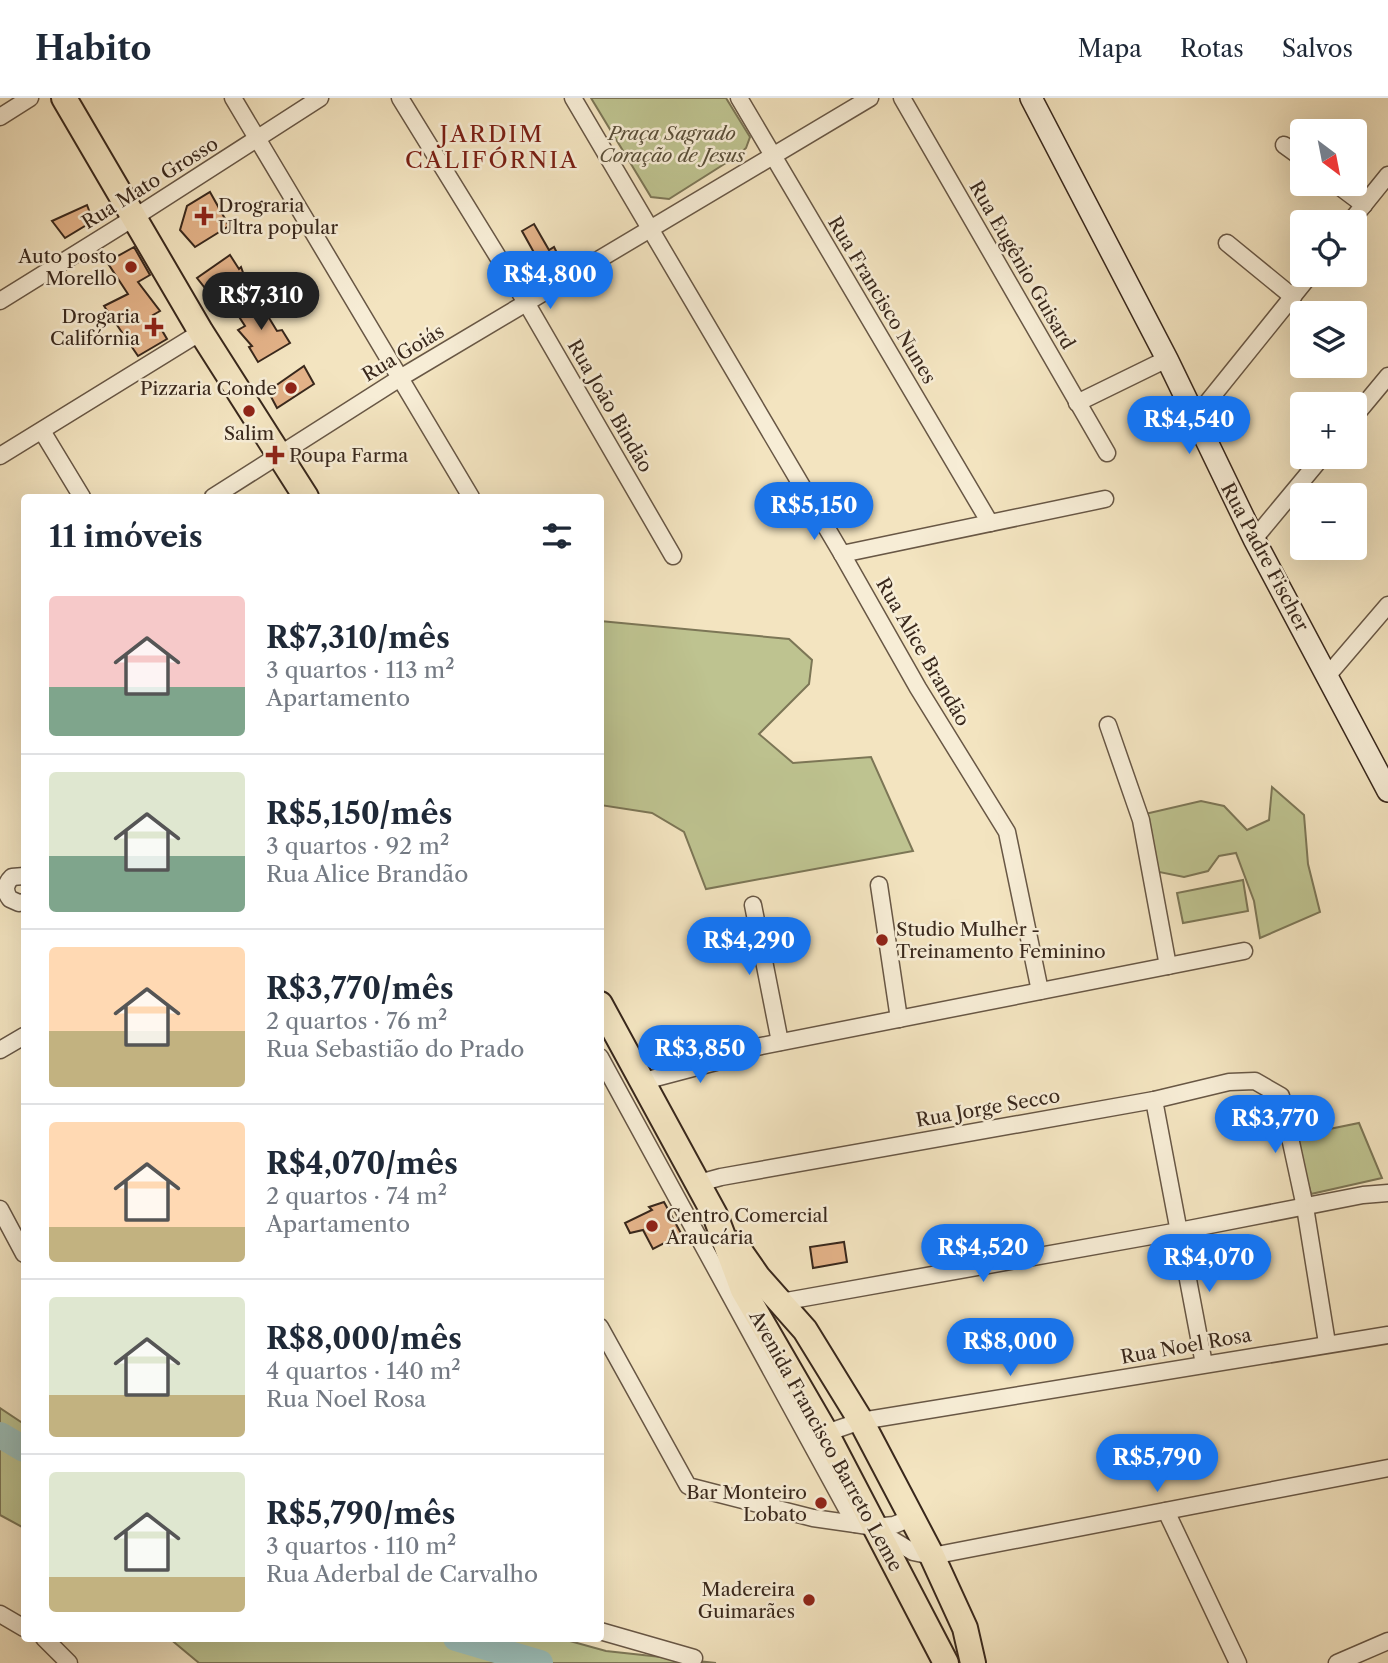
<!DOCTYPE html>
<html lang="pt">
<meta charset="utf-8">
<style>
:root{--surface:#fff;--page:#f6f6f7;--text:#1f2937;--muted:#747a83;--line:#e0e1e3;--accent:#1a73e8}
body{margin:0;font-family:"Libre Caslon Text",serif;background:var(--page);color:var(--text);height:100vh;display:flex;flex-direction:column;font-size:26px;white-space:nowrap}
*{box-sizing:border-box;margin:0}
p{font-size:23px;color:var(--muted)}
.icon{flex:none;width:38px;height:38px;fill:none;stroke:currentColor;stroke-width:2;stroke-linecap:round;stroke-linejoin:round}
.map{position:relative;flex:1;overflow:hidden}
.side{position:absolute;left:21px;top:396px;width:583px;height:1148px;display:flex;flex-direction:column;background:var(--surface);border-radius:7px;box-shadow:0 7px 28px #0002}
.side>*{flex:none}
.needle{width:46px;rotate:148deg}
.fabs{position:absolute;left:1290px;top:21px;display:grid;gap:14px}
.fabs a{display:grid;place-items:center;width:77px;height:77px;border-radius:7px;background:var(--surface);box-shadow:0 7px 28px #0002;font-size:35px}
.price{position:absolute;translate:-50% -60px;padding:0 16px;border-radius:24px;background:var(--accent);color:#fff;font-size:23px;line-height:46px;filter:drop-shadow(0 2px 4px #0008)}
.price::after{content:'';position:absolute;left:50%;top:42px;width:21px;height:16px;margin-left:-10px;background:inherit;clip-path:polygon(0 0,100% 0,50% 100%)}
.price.selected{background:#222;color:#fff}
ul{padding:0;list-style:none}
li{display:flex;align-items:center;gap:21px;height:175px;padding:0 28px}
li+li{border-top:2px solid var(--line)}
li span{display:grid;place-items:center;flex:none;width:196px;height:140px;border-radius:7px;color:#555}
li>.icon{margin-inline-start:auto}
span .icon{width:84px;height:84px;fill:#fffc;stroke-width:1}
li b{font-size:30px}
h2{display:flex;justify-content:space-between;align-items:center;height:84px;padding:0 28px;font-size:30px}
header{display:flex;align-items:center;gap:42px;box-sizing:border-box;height:98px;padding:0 35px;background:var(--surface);border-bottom:2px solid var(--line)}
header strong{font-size:33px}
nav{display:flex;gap:38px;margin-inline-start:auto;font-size:24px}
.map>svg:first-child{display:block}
.green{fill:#bec390;stroke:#7c7656;stroke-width:2}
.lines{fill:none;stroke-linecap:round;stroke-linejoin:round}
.river{stroke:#9cbeb8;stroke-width:26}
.building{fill:#e3b288;stroke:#39281c;stroke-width:2}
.street-casing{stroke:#685745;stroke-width:19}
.secondary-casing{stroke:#39281c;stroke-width:24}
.primary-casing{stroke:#39281c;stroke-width:28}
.street{stroke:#f7edd6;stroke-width:16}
.secondary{stroke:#f7edd6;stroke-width:21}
.primary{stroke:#f3e4c0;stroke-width:24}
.poi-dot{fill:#8f2418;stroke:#f7edd6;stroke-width:2.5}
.labels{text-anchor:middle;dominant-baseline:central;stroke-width:5;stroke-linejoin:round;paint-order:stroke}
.park-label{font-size:19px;font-style:italic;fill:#5a4f39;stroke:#f7edd6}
.street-label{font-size:19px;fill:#39281c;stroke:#f7edd6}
.poi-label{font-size:19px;fill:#39281c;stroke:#f7edd6;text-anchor:end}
.quarter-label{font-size:23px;letter-spacing:2px;fill:#7a1f14;stroke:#f7edd6}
</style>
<header>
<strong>Habito</strong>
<nav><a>Mapa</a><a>Rotas</a><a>Salvos</a></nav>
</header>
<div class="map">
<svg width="1388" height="1565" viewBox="0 0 1388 1565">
<rect width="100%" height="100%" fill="#f3e4c0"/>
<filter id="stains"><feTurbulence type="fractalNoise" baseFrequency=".00286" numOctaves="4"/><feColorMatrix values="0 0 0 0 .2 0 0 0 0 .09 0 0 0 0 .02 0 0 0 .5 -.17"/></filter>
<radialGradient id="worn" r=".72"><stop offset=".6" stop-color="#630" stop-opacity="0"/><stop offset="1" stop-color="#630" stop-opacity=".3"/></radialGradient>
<g class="green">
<path d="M591,0H726L750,39L746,50L737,58L669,101L651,99Z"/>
<path d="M600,523L789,541L812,562L809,586L759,636L793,665L871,659L913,753L706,791L684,734L652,715L600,707Z"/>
<path d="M1272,689L1304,717L1308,766L1320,814L1260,840L1254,803L1236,755L1219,758L1208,773L1184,779L1159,774L1145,716L1201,703L1224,708L1247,732L1269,722Z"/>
<path d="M1243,782L1248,813L1183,825L1177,795Z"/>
<path d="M1359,1025L1382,1080L1311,1096L1295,1038Z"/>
<path d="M0,1310L24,1326V1430L0,1417Z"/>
<path d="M169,1540H559L606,1553L716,1565H199Z"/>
</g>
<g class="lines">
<g class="river">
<path d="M0,1337L24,1351"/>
<path d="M456,1540L540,1565"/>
</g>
</g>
<g class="building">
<path d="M210,94L229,128L195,149L180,132L187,108Z"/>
<path d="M87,107L93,123L65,140L52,123Z"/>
<path d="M534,126L549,152L554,149L560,161L536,174L530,164L537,160L522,133Z"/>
<path d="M134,149L150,177L138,184L160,213L153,217L167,241L138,258L104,208L128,196L107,164Z"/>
<path d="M230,157L239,171L241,169L245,180L215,198L209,187L205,190L197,180Z"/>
<path d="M256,203L263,217L266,215L277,233L282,232L290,245L258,264L249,249L252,248L238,232L245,228L236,214Z"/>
<path d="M304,268L314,286L277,310L268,293Z"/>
<path d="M664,1104L683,1139L670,1147L668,1143L653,1151L643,1132L630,1135L625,1125L652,1112L649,1109Z"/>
<path d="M844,1144L847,1164L813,1170L810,1149Z"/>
</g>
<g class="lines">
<defs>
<g id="street">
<path d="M233,0L471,399"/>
<path d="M400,0L527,206L673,458"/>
<path d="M573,0L842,456L918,590L1007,734L1040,893"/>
<path d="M739,0L990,425"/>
<path d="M902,0L1107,355"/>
<path d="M0,19L30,0"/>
<path d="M1284,47L1302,60"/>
<path d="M1336,86L1364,107"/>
<path d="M1350,124L1388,77"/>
<path d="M1227,145L1293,199"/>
<path d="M0,203L135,119L320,0"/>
<path d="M1077,305L1167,261"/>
<path d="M1354,319L1388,278"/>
<path d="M1194,321L1310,177"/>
<path d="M42,333L82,399"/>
<path d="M0,358L201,234"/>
<path d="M213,399L400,280L870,0"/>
<path d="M1254,441L1322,359"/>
<path d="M842,456L1105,401"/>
<path d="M1328,577L1388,507"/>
<path d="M1108,627L1141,722L1168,868"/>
<path d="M24,778L12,779C5,786 4,793 10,801L19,805L24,804"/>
<path d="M879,787L899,921"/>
<path d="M753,807L780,944"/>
<path d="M0,952L24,938"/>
<path d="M600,959L855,1426"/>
<path d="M632,963L718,942L741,952"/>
<path d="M644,983L716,964L741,952L1244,853"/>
<path d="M1154,1002L1204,1266"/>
<path d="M699,1085L721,1079L1154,1002L1229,984L1255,983L1281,998L1305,1109L1327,1245"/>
<path d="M0,1111L24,1156"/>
<path d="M781,1204L1179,1133L1363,1097L1388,1095"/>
<path d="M600,1229L688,1388L813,1420L855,1426L874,1429L894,1427L911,1420"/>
<path d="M826,1335L861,1323L1388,1237"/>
<path d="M1166,1413L1238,1565"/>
<path d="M883,1436L913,1454L932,1458L1388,1370"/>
<path d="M0,1516L24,1530"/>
<path d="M600,1533L694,1560"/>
<path d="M44,1540L69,1565"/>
<path d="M1337,1565L1388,1543"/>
</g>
<path id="secondary" d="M1031,0L1167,261L1254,441L1388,693"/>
<g id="primary">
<path d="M64,0L201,234L306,399"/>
<path d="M600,906L715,1117L743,1192L826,1335L946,1565"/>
<path d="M735,1146L758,1179L805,1232L861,1323L932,1458L965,1530L973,1565"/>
</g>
</defs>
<use href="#street" class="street-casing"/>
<use href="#secondary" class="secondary-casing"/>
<use href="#primary" class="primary-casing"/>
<use href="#street" class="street"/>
<use href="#secondary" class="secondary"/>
<use href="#primary" class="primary"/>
</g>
<g class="poi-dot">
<path d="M200.5 107.5h7v7h7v7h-7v7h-7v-7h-7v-7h7z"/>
<circle cx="131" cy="169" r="7"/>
<path d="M150.5 218.5h7v7h7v7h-7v7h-7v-7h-7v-7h7z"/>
<circle cx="291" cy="290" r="7"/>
<circle cx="249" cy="313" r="7"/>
<path d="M271.5 346.5h7v7h7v7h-7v7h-7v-7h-7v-7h7z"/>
<circle cx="882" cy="842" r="7"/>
<circle cx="652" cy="1128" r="7"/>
<circle cx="821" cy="1405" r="7"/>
<circle cx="809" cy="1502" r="7"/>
</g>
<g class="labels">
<g class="park-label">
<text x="672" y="35">Praça Sagrado<tspan x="672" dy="22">Coração de Jesus</tspan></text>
</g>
<g class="street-label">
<text transform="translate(150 85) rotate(-32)">Rua Mato Grosso</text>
<text transform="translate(1022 167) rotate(60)">Rua Eugênio Guisard</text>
<text transform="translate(882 202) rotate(59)">Rua Francisco Nunes</text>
<text transform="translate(403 255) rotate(-31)">Rua Goiás</text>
<text transform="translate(610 308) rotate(60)">Rua João Bindão</text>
<text transform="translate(1265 459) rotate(62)">Rua Padre Fischer</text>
<text transform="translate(923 554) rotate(60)">Rua Alice Brandão</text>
<text transform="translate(988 1010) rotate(-10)">Rua Jorge Secco</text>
<text transform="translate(1186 1248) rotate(-10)">Rua Noel Rosa</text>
<text transform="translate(826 1343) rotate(61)">Avenida Francisco Barreto Leme</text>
</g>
<g class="poi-label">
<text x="218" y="107" text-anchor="start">Drograria<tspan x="218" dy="22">Ultra popular</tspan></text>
<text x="117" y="158">Auto posto<tspan x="117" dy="22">Morello</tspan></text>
<text x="140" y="218">Drogaria<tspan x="140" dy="22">Califórnia</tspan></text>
<text x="277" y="290">Pizzaria Conde</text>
<text x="249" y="335" text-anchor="middle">Salim</text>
<text x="289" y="357" text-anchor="start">Poupa Farma</text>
<text x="896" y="831" text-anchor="start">Studio Mulher -<tspan x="896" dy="22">Treinamento Feminino</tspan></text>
<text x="666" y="1117" text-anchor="start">Centro Comercial<tspan x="666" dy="22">Araucária</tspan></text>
<text x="807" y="1394">Bar Monteiro<tspan x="807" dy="22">Lobato</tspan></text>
<text x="795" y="1491">Madereira<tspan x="795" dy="22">Guimarães</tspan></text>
</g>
<g class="quarter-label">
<text x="492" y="36">JARDIM<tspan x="492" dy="26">CALIFÓRNIA</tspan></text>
</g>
</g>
<rect width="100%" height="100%" filter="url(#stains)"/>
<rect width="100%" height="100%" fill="url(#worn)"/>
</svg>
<div class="fabs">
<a><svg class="needle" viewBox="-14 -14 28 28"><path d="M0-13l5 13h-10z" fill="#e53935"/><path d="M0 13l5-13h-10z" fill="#747a83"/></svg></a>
<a><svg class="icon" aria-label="locate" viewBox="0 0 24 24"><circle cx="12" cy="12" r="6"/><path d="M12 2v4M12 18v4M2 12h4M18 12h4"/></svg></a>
<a><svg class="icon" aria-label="layers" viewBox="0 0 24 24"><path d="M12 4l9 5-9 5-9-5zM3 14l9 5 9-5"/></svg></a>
<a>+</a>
<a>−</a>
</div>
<b class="price" style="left:550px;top:213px">R$4,800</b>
<b class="price selected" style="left:261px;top:234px">R$7,310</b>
<b class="price" style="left:1189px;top:358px">R$4,540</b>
<b class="price" style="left:814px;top:444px">R$5,150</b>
<b class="price" style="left:749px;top:879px">R$4,290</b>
<b class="price" style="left:700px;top:987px">R$3,850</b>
<b class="price" style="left:1275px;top:1057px">R$3,770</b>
<b class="price" style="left:983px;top:1186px">R$4,520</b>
<b class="price" style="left:1209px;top:1196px">R$4,070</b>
<b class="price" style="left:1010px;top:1280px">R$8,000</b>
<b class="price" style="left:1157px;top:1396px">R$5,790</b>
<section class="side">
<h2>11 imóveis<svg class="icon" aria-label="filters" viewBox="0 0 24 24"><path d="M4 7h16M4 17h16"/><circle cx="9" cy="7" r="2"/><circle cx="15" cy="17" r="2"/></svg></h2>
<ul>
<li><span style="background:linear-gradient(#f6c9c9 65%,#7fa58c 0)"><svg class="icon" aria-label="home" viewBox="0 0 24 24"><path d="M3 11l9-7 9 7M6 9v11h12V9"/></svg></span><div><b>R$7,310/mês</b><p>3 quartos · 113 m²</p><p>Apartamento</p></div></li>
<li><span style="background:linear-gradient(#dfe7d0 60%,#7fa58c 0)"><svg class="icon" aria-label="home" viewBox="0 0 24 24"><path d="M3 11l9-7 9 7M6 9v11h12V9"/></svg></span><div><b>R$5,150/mês</b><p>3 quartos · 92 m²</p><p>Rua Alice Brandão</p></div></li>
<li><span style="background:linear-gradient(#ffd9b3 60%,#c2b280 0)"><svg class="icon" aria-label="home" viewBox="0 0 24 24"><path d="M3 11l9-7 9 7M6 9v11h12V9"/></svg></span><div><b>R$3,770/mês</b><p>2 quartos · 76 m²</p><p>Rua Sebastião do Prado</p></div></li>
<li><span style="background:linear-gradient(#ffd9b3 75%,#c2b280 0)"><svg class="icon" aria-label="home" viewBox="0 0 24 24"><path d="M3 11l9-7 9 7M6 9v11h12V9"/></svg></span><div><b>R$4,070/mês</b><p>2 quartos · 74 m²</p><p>Apartamento</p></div></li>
<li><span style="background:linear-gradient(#dfe7d0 70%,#c2b280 0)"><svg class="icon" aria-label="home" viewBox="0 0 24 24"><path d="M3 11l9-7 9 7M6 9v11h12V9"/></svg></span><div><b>R$8,000/mês</b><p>4 quartos · 140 m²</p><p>Rua Noel Rosa</p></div></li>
<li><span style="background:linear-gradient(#dfe7d0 75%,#c2b280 0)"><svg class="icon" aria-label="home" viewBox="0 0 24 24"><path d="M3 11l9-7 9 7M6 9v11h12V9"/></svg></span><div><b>R$5,790/mês</b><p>3 quartos · 110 m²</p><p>Rua Aderbal de Carvalho</p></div></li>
</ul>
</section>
</div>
